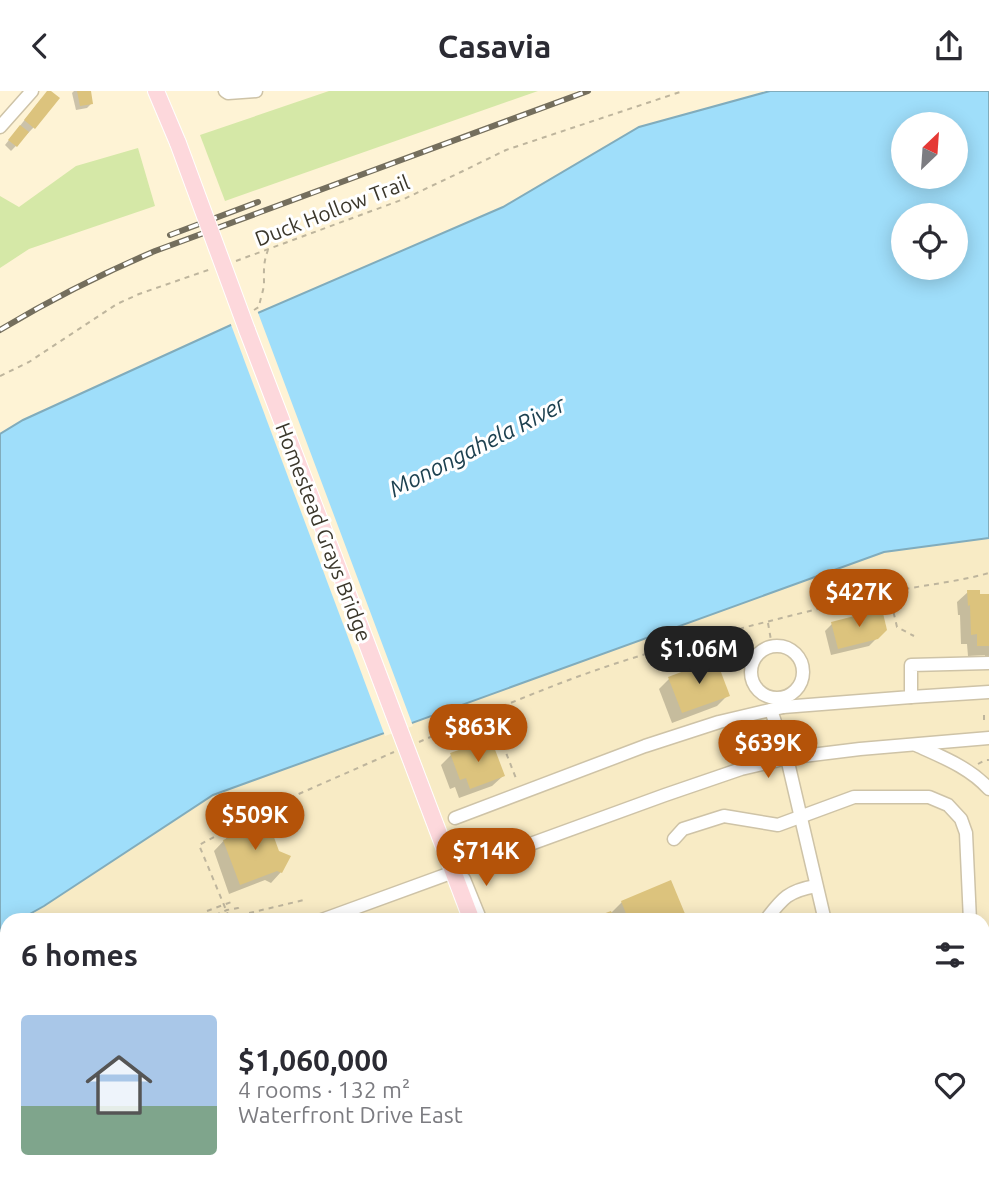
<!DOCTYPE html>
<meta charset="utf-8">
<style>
:root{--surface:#fff;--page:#f2f2f3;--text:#2b2b33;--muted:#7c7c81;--line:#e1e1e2;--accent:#b45309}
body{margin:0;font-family:Ubuntu,sans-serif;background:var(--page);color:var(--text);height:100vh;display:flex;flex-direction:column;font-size:26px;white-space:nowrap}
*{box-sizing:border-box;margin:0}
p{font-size:23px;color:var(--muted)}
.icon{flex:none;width:38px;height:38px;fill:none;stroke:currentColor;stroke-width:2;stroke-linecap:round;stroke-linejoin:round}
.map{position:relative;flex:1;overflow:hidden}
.drawer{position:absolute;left:0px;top:822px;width:990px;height:275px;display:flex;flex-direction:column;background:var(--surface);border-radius:21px 21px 0 0;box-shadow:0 4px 18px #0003}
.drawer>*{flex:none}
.needle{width:46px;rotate:25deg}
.tools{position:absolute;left:891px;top:21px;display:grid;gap:14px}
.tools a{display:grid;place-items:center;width:77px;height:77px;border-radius:50%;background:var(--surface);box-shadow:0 4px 18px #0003;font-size:35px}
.price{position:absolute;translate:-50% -60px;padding:0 16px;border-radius:24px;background:var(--accent);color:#fff;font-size:23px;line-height:46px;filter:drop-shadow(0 2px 4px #0008)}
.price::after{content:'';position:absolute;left:50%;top:42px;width:21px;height:16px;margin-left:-10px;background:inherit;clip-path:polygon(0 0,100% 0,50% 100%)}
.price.current{background:#222;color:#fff}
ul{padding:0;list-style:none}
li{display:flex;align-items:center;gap:21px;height:175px;padding:0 21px}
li+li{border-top:2px solid var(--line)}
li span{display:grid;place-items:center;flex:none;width:196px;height:140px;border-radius:7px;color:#555}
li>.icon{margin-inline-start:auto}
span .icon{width:84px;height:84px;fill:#fffc;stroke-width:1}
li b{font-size:30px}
h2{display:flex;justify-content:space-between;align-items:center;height:84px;padding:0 21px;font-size:30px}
header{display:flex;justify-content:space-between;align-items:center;height:91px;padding:0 21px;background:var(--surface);font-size:32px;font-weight:700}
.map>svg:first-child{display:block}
.built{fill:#f8ebc5}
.green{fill:#d5e8a7}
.water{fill:#9fdefa;stroke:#81acbc;stroke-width:2;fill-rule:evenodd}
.pier{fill:#fef3d5}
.shadow{fill:#0003}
.building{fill:#dcc37d}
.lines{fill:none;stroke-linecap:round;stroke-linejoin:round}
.minor-tunnel{stroke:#d7cdb3;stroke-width:12;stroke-dasharray:12 6;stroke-linecap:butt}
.minor-casing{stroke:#cec3a7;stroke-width:15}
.major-casing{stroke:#fff;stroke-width:18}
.path{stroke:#beb59d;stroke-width:2;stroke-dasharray:5 5;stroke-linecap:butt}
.minor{stroke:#fff;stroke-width:12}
.major{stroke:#fdd8dc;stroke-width:16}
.rail-casing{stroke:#746e5d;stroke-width:6}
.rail{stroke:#fff;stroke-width:3.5;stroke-dasharray:10;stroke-linecap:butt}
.major-bridge-casing{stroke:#fff;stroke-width:18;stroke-linecap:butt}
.major-bridge{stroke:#fdd8dc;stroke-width:16}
.labels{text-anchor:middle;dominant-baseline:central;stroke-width:6;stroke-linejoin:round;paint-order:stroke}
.street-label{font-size:21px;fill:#3b372b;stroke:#fff}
.water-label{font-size:23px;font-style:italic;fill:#1d4150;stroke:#fff}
</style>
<header><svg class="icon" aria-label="back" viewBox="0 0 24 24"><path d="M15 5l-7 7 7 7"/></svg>Casavia<svg class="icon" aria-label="share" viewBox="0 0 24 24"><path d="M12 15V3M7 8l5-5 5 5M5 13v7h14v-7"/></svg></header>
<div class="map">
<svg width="989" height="1096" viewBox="0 0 989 1096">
<rect width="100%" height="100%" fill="#fef3d5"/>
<path class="built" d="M989,447V1096H0V845L7,840V1090H984V830L23,829L213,704L884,461Z"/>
<g class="green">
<path d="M329,0H538L225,110L200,44Z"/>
<path d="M138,57L155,115L29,158L0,177V105L19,116L76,75Z"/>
</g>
<path class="water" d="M770,0H989V447L884,461L213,704L44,815L19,829L7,830V836L0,840V343L23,329L244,228L503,116L639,36ZM903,33H956V86H903ZM903,124H956V177H903Z"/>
<path class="pier" d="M257,219L413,635L385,645L230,231Z"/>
<g class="shadow">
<path d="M74,0H89L92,12L87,17L76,19L72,2Z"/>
<path d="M57,7L33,37L11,60L5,54L41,8Z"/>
<path d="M968,501L978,505L989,504V568L985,569V564L968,565L967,553H961L960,524H958L957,511Z"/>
<path d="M832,533L885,539L869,555L831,564L825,540Z"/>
<path d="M669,588L728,604L717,615L672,632L659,598Z"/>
<path d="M451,664L503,685L492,695L459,707L455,696L450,698L441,674Z"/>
<path d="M235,738L281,781L271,792L265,789L229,803L214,760Z"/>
<path d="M622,811L686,830H591L612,821Z"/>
<path d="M596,1090H714L716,1096H598Z"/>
<path d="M738,1090H818L803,1096H740Z"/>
</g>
<g class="building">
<path d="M47,0H51L60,7L35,38L24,29Z"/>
<path d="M77,0H91L93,13L80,15Z"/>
<path d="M20,34L29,41L17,56L8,49Z"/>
<path d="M967,499H980V503H989V555H977V543L971,544L970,514L968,515Z"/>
<path d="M882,518L887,539L878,548L838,558L831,531Z"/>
<path d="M716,568L730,605L682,622L668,586Z"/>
<path d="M491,648L505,685L470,698L466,687L460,689L450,662Z"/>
<path d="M260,727L265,740L271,738L279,760L291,765L282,782L277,780L240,794L223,749L237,744L234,736Z"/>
<path d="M671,789L688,830H616L627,825L621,810Z"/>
<path d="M611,820L615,830H587V829Z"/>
<path d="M7,1004V1090H131L134,1096H0V1007Z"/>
<path d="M182,1090H288L300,1096H173Z"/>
<path d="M347,1090H400V1096H349Z"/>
<path d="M610,1090H716L718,1096H612Z"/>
<path d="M744,1090H813L799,1096H746Z"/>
</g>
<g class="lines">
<path class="minor-tunnel" d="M117,1090L120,1096"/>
<defs>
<g id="minor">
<path d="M225,0L228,2L256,0"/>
<path d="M0,36L32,0"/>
<circle cx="777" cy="581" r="26"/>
<path d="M911,606L989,601"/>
<path d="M783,616L911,606V574L989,572"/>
<path d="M771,619L787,667L825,830"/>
<path d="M916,654C942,666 969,676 989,698"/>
<path d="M455,727L645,655L719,631L783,616L781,608"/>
<path d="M674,748L683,738L724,725L778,734L854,706H929L948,714L961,728L966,742L970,830"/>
<path d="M464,788L481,830"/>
<path d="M319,830L665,704L741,678L787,667L860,658L989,647"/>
<path d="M765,830C782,808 787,800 816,795"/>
<path d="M0,907L7,903"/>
<path d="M984,929L989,928"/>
<path d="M0,961L7,957"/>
<path d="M984,1057L989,1047"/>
<path d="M151,1090L153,1096"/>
<path d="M328,1090L330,1096"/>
<path d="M591,1090L593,1096"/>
<path d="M733,1090L735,1096"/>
<path d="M979,1090L986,1096"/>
<path d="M450,1096L466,1090"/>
<path d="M953,1096L959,1090"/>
</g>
<g id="major">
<path d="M156,0L178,52"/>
<path d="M247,239L334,466"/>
<path d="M567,1090L569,1096"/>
</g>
</defs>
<use href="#minor" class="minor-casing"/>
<use href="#major" class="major-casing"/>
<g class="path">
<path d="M236,170L404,108L461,81L506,59L683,0"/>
<path d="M254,219L259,216C260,209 263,201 264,194C264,180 263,172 268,159"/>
<path d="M0,285L29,271L117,213L139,203L211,178"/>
<path d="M889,502L897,536L914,545"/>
<path d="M768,532L772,555"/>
<path d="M984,624V630"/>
<path d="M457,636L460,640L496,636L517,690"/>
<path d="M419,651C500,616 582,580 667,557C741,537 815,518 890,501C923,494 957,491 989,482"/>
<path d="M978,673L985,669H989"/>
<path d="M207,820L234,810"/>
<path d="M229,826L199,754L276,713L394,661"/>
<path d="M210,830L209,827L227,819L238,817L241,824L304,809"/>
<path d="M219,830L229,826L230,830"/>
<path d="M0,933L7,929"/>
<path d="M875,1091L876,1096"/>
</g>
<use href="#minor" class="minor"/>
<use href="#major" class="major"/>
<defs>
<g id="rail">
<path d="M170,144L258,111"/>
<path d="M0,239C50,209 101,183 155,160L588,0"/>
</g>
</defs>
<use href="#rail" class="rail-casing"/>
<use href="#rail" class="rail"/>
<defs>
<g id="major-bridge">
<path d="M178,52L247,239"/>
<path d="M334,466L472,830"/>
</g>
</defs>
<use href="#major-bridge" class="major-bridge-casing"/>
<use href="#major-bridge" class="major-bridge"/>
</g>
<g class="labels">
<g class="street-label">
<text transform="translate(332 119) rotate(-21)">Duck Hollow Trail</text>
<text transform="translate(324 441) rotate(69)">Homestead Grays Bridge</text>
</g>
<g class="water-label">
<text transform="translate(477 355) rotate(-27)">Monongahela River</text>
</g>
</g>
</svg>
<div class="tools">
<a><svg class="needle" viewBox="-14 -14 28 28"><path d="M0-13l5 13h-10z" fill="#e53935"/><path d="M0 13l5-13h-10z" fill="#7c7c81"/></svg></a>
<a><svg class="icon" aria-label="locate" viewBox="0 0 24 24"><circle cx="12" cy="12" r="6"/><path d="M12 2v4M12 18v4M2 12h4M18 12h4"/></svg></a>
</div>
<b class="price" style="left:859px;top:538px">$427K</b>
<b class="price current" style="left:699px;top:595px">$1.06M</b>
<b class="price" style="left:478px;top:673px">$863K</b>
<b class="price" style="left:768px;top:689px">$639K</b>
<b class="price" style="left:255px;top:761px">$509K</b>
<b class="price" style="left:486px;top:797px">$714K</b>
<section class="drawer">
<h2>6 homes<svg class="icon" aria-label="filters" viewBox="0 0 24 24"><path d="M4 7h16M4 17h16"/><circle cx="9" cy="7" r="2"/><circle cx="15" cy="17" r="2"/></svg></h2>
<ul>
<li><span style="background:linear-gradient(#a9c7e8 65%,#7fa58c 0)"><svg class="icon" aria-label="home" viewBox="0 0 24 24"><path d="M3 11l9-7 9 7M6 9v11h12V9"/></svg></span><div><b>$1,060,000</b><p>4 rooms · 132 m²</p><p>Waterfront Drive East</p></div><svg class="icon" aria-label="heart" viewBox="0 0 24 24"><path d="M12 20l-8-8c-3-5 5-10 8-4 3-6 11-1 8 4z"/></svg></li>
</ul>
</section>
</div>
